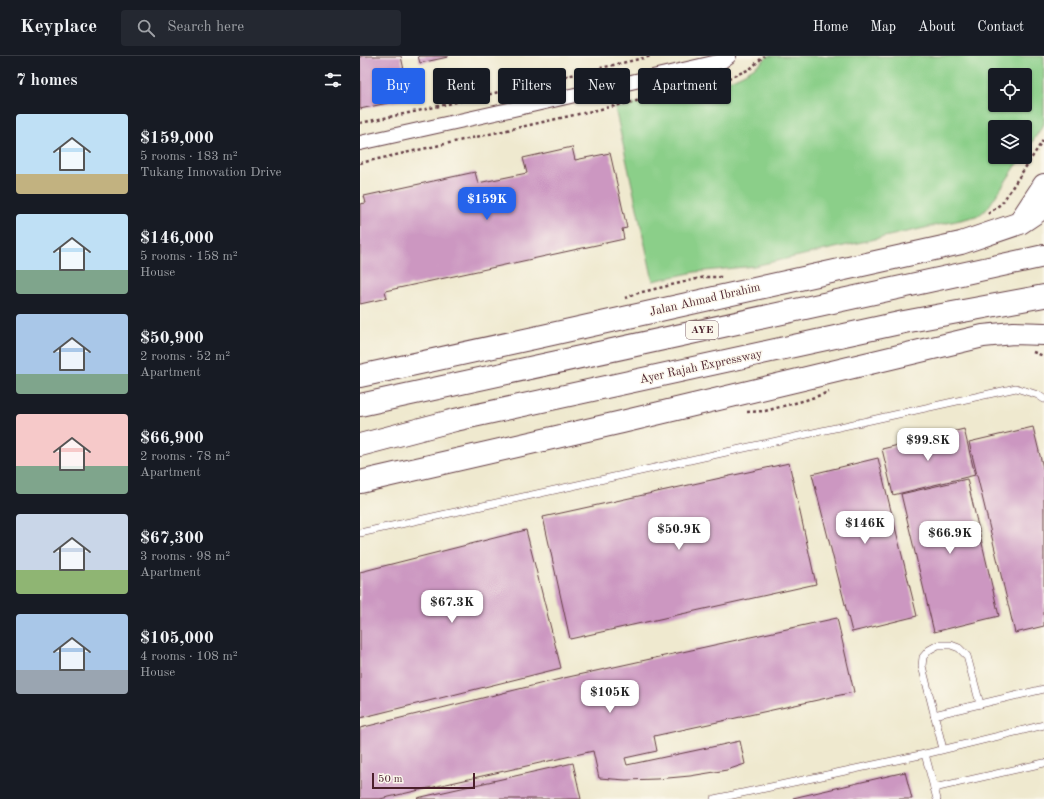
<!DOCTYPE html>
<meta charset="utf-8">
<style>
:root{--surface:#171b24;--page:#242831;--text:#f1f3f6;--muted:#9ea1a6;--line:#363941;--accent:#2563eb}
body{margin:0;font-family:"Old Standard TT",serif;background:var(--page);color:var(--text);height:100vh;display:flex;flex-direction:column;font-size:15px;white-space:nowrap}
*{box-sizing:border-box;margin:0}
p{font-size:13px;color:var(--muted)}
.icon{flex:none;width:22px;height:22px;fill:none;stroke:currentColor;stroke-width:2;stroke-linecap:round;stroke-linejoin:round}
.map{position:relative;flex:1;overflow:hidden}
.drawer{display:flex;flex-direction:column;background:var(--surface);width:360px}
.drawer>*{flex:none}
.banner{position:absolute;left:12px;top:12px;width:380px;height:36px;display:flex;gap:8px}
.tools{position:absolute;left:628px;top:12px;display:grid;gap:8px}
.tools a{display:grid;place-items:center;width:44px;height:44px;border-radius:4px;background:var(--surface);box-shadow:0 1px 3px #0004;font-size:20px}
.scale{position:absolute;left:12px;bottom:10px;width:103px;box-sizing:border-box;padding-left:4px;border:2px solid #4a1f2b;border-top:0;font-size:11px;line-height:14px;white-space:nowrap;color:#4a1f2b;-webkit-text-stroke:3px #fbf7ec;paint-order:stroke}
.price{position:absolute;translate:-50% -34px;padding:0 9px;border-radius:8px;background:#fff;color:#222;font-size:13px;line-height:26px;filter:drop-shadow(0 1px 2px #0008)}
.price::after{content:'';position:absolute;left:50%;top:24px;width:12px;height:9px;margin-left:-6px;background:inherit;clip-path:polygon(0 0,100% 0,50% 100%)}
.price.active{background:var(--accent);color:#fff}
ul{padding:0;list-style:none}
li{display:flex;align-items:center;gap:12px;height:100px;padding:0 16px}
li span{display:grid;place-items:center;flex:none;width:112px;height:80px;border-radius:4px;color:#555}
li>.icon{margin-inline-start:auto}
span .icon{width:48px;height:48px;fill:#fffc;stroke-width:1}
li b{font-size:17px}
h2{display:flex;justify-content:space-between;align-items:center;height:48px;padding:0 16px;font-size:17px}
.pill{padding:0 14px;border-radius:4px;background:var(--surface);box-shadow:0 1px 3px #0004;font-size:14px;line-height:36px}
.pill.active{background:var(--accent);color:#fff}
header{display:flex;align-items:center;gap:24px;box-sizing:border-box;height:56px;padding:0 20px;background:var(--surface);border-bottom:1px solid var(--line)}
header strong{font-size:19px}
nav{display:flex;gap:22px;margin-inline-start:auto;font-size:14px}
.search{width:280px;height:36px;background:var(--page);display:flex;align-items:center;gap:10px;box-sizing:border-box;padding:0 14px;border-radius:4px;color:var(--muted);font-size:15px}
main{display:flex;flex:1;min-height:0}
.map>svg:first-child{display:block}
.green{fill:#8bcf89;stroke:#6a775a;fill-rule:evenodd}
.building{fill:#cc97c1}
.lines{fill:none;stroke-linecap:round;stroke-linejoin:round}
.lane-casing{stroke:#633d44;stroke-width:8}
.street-casing{stroke:#633d44;stroke-width:16}
.primary-casing{stroke:#633d44;stroke-width:24}
.highway-casing{stroke:#633d44;stroke-width:24}
.path{stroke:#633d44;stroke-width:2.5;stroke-dasharray:3 3;stroke-linecap:butt}
.lane{stroke:#fff;stroke-width:7}
.street{stroke:#fff;stroke-width:14}
.primary{stroke:#fff;stroke-width:22}
.highway{stroke:#fff;stroke-width:22}
.labels{text-anchor:middle;dominant-baseline:central;stroke-width:3;stroke-linejoin:round;paint-order:stroke}
.shield{fill:#fbf7ec;stroke:#7f6065;stroke-width:1}
.shield-label{font-size:11px;font-weight:bold;fill:#4a1f2b}
.street-label{font-size:12px;fill:#4a1f2b;stroke:#fbf7ec}
</style>
<header>
<strong>Keyplace</strong>
<div class="search"><svg class="icon" aria-label="search" viewBox="0 0 24 24"><circle cx="10" cy="10" r="6"/><path d="M15 15l6 6"/></svg>Search here</div>
<nav><a>Home</a><a>Map</a><a>About</a><a>Contact</a></nav>
</header>
<main>
<section class="drawer">
<h2>7 homes<svg class="icon" aria-label="filters" viewBox="0 0 24 24"><path d="M4 7h16M4 17h16"/><circle cx="9" cy="7" r="2"/><circle cx="15" cy="17" r="2"/></svg></h2>
<ul>
<li><span style="background:linear-gradient(#bfe0f5 75%,#c2b280 0)"><svg class="icon" aria-label="home" viewBox="0 0 24 24"><path d="M3 11l9-7 9 7M6 9v11h12V9"/></svg></span><div><b>$159,000</b><p>5 rooms · 183 m²</p><p>Tukang Innovation Drive</p></div></li>
<li><span style="background:linear-gradient(#bfe0f5 70%,#7fa58c 0)"><svg class="icon" aria-label="home" viewBox="0 0 24 24"><path d="M3 11l9-7 9 7M6 9v11h12V9"/></svg></span><div><b>$146,000</b><p>5 rooms · 158 m²</p><p>House</p></div></li>
<li><span style="background:linear-gradient(#a9c7e8 75%,#7fa58c 0)"><svg class="icon" aria-label="home" viewBox="0 0 24 24"><path d="M3 11l9-7 9 7M6 9v11h12V9"/></svg></span><div><b>$50,900</b><p>2 rooms · 52 m²</p><p>Apartment</p></div></li>
<li><span style="background:linear-gradient(#f6c9c9 65%,#7fa58c 0)"><svg class="icon" aria-label="home" viewBox="0 0 24 24"><path d="M3 11l9-7 9 7M6 9v11h12V9"/></svg></span><div><b>$66,900</b><p>2 rooms · 78 m²</p><p>Apartment</p></div></li>
<li><span style="background:linear-gradient(#c9d6e8 70%,#8fb573 0)"><svg class="icon" aria-label="home" viewBox="0 0 24 24"><path d="M3 11l9-7 9 7M6 9v11h12V9"/></svg></span><div><b>$67,300</b><p>3 rooms · 98 m²</p><p>Apartment</p></div></li>
<li><span style="background:linear-gradient(#a9c7e8 70%,#9aa5b1 0)"><svg class="icon" aria-label="home" viewBox="0 0 24 24"><path d="M3 11l9-7 9 7M6 9v11h12V9"/></svg></span><div><b>$105,000</b><p>4 rooms · 108 m²</p><p>House</p></div></li>
</ul>
</section>
<div class="map">
<svg width="684" height="743" viewBox="0 0 684 743">
<rect width="100%" height="100%" fill="#fbf7ec"/>
<filter id="ink" filterUnits="userSpaceOnUse"><feTurbulence type="fractalNoise" baseFrequency=".025" numOctaves="2"/><feDisplacementMap in="SourceGraphic" scale="8" xChannelSelector="R" yChannelSelector="G"/><feConvolveMatrix kernelMatrix="1 2 1 2 8 2 1 2 1" color-interpolation-filters="sRGB"/></filter>
<filter id="wash" filterUnits="userSpaceOnUse"><feTurbulence type="fractalNoise" baseFrequency=".012" numOctaves="4" result="noise"/><feDisplacementMap in="SourceGraphic" scale="16" xChannelSelector="R" yChannelSelector="G"/><feGaussianBlur stdDeviation="0.9" result="paint"/><feColorMatrix in="noise" values="0 0 0 0 0 0 0 0 0 0 0 0 0 0 0 0 0 1.4 0 .05"/><feComposite in="paint" operator="in"/></filter>
<g filter="url(#wash)">
<rect width="100%" height="100%" fill="#efe9cf"/>
<path class="green" d="M408,0H684V68L665,97V71H635V101H662L627,153L619,159L605,163L394,210L335,216L293,225L255,52C275,47 295,43 315,38C348,31 383,25 408,0ZM635,19H665V49H635Z"/>
<g id="blocks">
<g class="building">
<path d="M0,0H41L50,42L0,53Z"/>
<path d="M58,0H88V1L60,7Z"/>
<path d="M212,91L215,104L250,97L267,172L262,173L264,183L25,235L27,242L0,248V148L6,147L4,140L115,116L118,127L167,117L163,102Z"/>
<path d="M673,371L684,416V570L655,577L609,386Z"/>
<path d="M604,373L615,419L533,439L522,393Z"/>
<path d="M518,402L557,560L492,576L452,418Z"/>
<path d="M429,407L456,528L210,583L183,461Z"/>
<path d="M607,423L639,560L574,576L541,438Z"/>
<path d="M166,474L201,612L0,662V516Z"/>
<path d="M477,562L494,636L294,680L297,695L265,702L267,709L380,685L385,708L367,714L330,720L297,723L266,724L239,722L233,695L20,743H0V672L204,622Z"/>
<path d="M213,707L221,743H58L57,742Z"/>
<path d="M545,716L552,743H433V742Z"/>
</g>
</g>
</g>
<g filter="url(#ink)">
<use href="#blocks" fill-opacity="0" stroke="#633d44" stroke-width="1"/>
<g class="lines">
<defs>
<g id="lane">
<path d="M0,477L656,332L678,339L684,343"/>
<path d="M574,659L684,633"/>
<path d="M583,693L562,610L563,601L569,594L578,589H591L599,592L607,600L620,648"/>
<path d="M565,698L577,743"/>
<path d="M574,732L684,707"/>
<path d="M354,743L565,698L684,669"/>
</g>
<path id="street" d="M0,87L176,48L362,5L369,0"/>
<g id="primary">
<path d="M663,161L684,129"/>
<path d="M0,320L174,282L601,187L660,167L684,151"/>
<path d="M0,426L262,366L623,280L653,277L684,278"/>
</g>
<g id="highway">
<path d="M0,349L684,200"/>
<path d="M0,389L95,364L544,266L684,240"/>
</g>
</defs>
<use href="#lane" class="lane-casing"/>
<use href="#street" class="street-casing"/>
<use href="#primary" class="primary-casing"/>
<use href="#highway" class="highway-casing"/>
<g class="path">
<path d="M0,67L58,55L292,0"/>
<path d="M0,107L357,27L390,13L404,0"/>
<path d="M628,158L642,147L684,83"/>
<path d="M265,242L278,237L345,221H363"/>
<path d="M673,296L684,300"/>
<path d="M387,356L405,355L446,344L469,336"/>
</g>
<use href="#lane" class="lane"/>
<use href="#street" class="street"/>
<use href="#primary" class="primary"/>
<use href="#highway" class="highway"/>
</g>
</g>
<g class="labels">
<rect class="shield" x="326" y="265" width="32" height="18" rx="3"/>
<g class="shield-label">
<text x="342" y="274">AYE</text>
</g>
<g class="street-label">
<text transform="translate(345 244) rotate(-13)">Jalan Ahmad Ibrahim</text>
<text transform="translate(341 311) rotate(-12)">Ayer Rajah Expressway</text>
</g>
</g>
</svg>
<div class="tools">
<a><svg class="icon" aria-label="locate" viewBox="0 0 24 24"><circle cx="12" cy="12" r="6"/><path d="M12 2v4M12 18v4M2 12h4M18 12h4"/></svg></a>
<a><svg class="icon" aria-label="layers" viewBox="0 0 24 24"><path d="M12 4l9 5-9 5-9-5zM3 14l9 5 9-5"/></svg></a>
</div>
<div class="scale">50 m</div>
<b class="price active" style="left:127px;top:165px">$159K</b>
<b class="price" style="left:568px;top:406px">$99.8K</b>
<b class="price" style="left:505px;top:489px">$146K</b>
<b class="price" style="left:319px;top:495px">$50.9K</b>
<b class="price" style="left:590px;top:499px">$66.9K</b>
<b class="price" style="left:92px;top:568px">$67.3K</b>
<b class="price" style="left:250px;top:658px">$105K</b>
<div class="banner">
<a class="pill active">Buy</a>
<a class="pill">Rent</a>
<a class="pill">Filters</a>
<a class="pill">New</a>
<a class="pill">Apartment</a>
</div>
</div>
</main>
